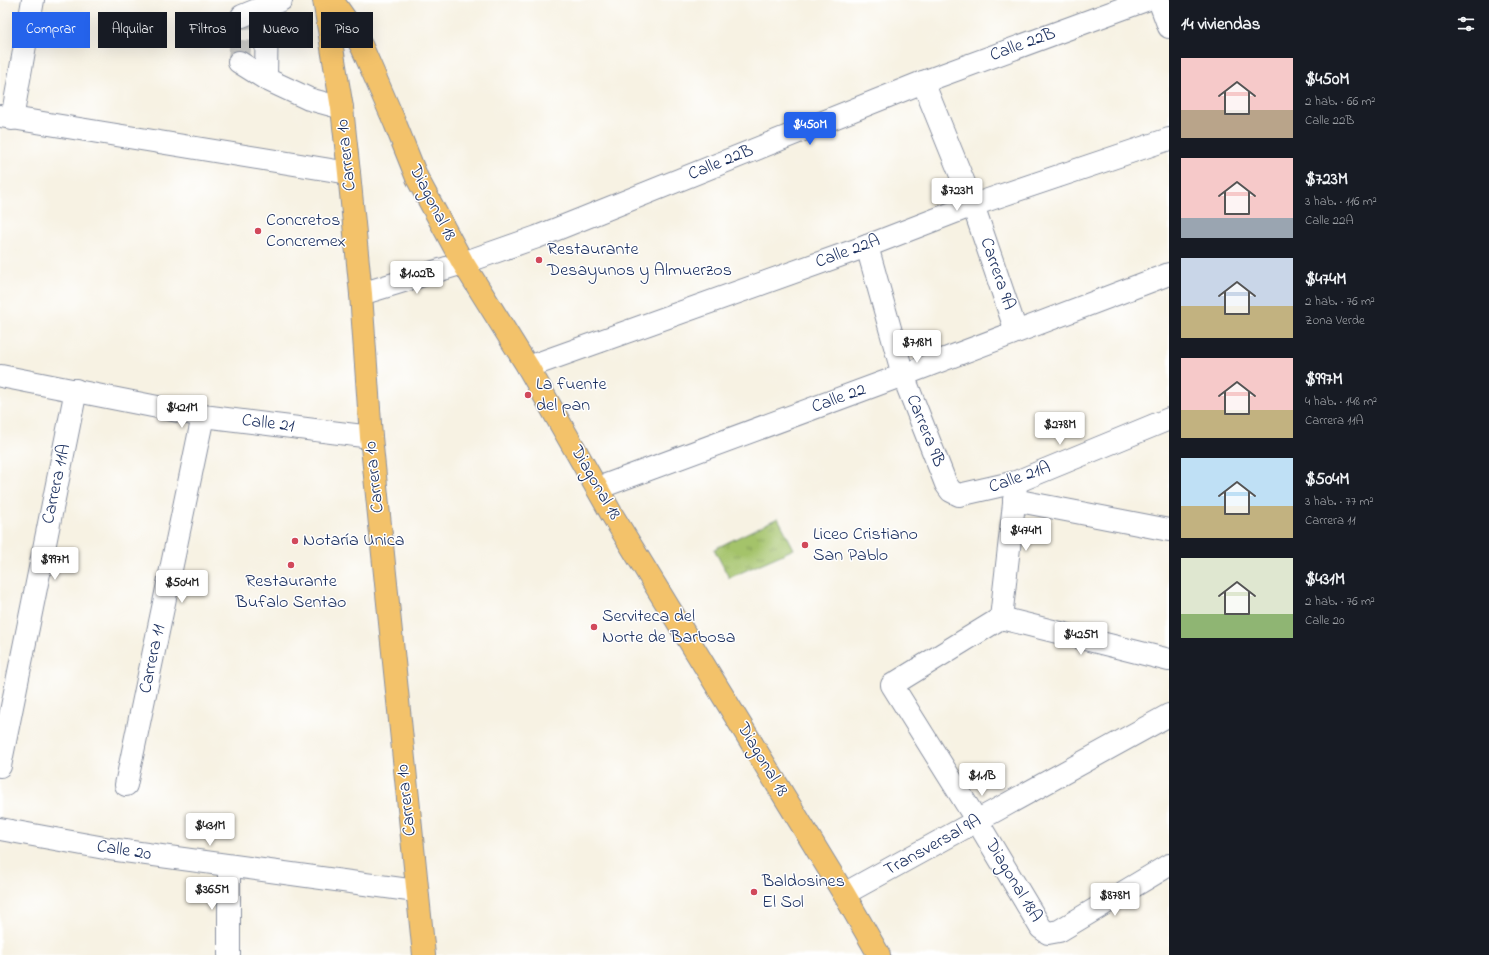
<!DOCTYPE html>
<html lang="es">
<meta charset="utf-8">
<style>
:root{--surface:#171b24;--page:#242831;--text:#f1f3f6;--muted:#9ea1a6;--accent:#2563eb}
body{margin:0;font-family:"Indie Flower",sans-serif;background:var(--page);color:var(--text);height:100vh;display:flex;flex-direction:column;font-size:15px;white-space:nowrap}
*{box-sizing:border-box;margin:0}
p{font-size:13px;color:var(--muted)}
.icon{flex:none;width:22px;height:22px;fill:none;stroke:currentColor;stroke-width:2;stroke-linecap:round;stroke-linejoin:round}
.map{position:relative;flex:1;overflow:hidden}
.drawer{display:flex;flex-direction:column;background:var(--surface);width:320px}
.drawer>*{flex:none}
.guide{position:absolute;left:12px;top:12px;width:380px;height:36px;display:flex;gap:8px}
.price{position:absolute;translate:-50% -34px;padding:0 9px;border-radius:4px;background:#fff;color:#222;font-size:13px;line-height:26px;filter:drop-shadow(0 1px 2px #0008)}
.price::after{content:'';position:absolute;left:50%;top:24px;width:12px;height:9px;margin-left:-6px;background:inherit;clip-path:polygon(0 0,100% 0,50% 100%)}
.price.on{background:var(--accent);color:#fff}
ul{padding:0;list-style:none}
li{display:flex;align-items:center;gap:12px;height:100px;padding:0 12px}
li span{display:grid;place-items:center;flex:none;width:112px;height:80px;border-radius:0px;color:#555}
li>.icon{margin-inline-start:auto}
span .icon{width:48px;height:48px;fill:#fffc;stroke-width:1}
li b{font-size:17px}
h2{display:flex;justify-content:space-between;align-items:center;height:48px;padding:0 12px;font-size:17px}
.chip{padding:0 14px;border-radius:0px;background:var(--surface);box-shadow:0 4px 16px #0002;font-size:14px;line-height:36px}
.chip.on{background:var(--accent);color:#fff}
main{display:flex;flex:1;min-height:0}
.map>svg:first-child{display:block}
.grass{fill:url(#grass-tufts);stroke:#607964}
.lines{fill:none;stroke-linecap:round;stroke-linejoin:round}
.minor-tunnel{stroke:#cbcbc8;stroke-width:22;stroke-dasharray:22 11;stroke-linecap:butt}
.minor-casing{stroke:#8990a0;stroke-width:24}
.major-casing{stroke:#8990a0;stroke-width:24}
.highway-casing{stroke:#8990a0;stroke-width:24}
.minor{stroke:#fff;stroke-width:22}
.major{stroke:#f3c26a;stroke-width:22}
.highway{stroke:#f3c26a;stroke-width:22}
.poi-dot{fill:#d1495b;stroke:#fff;stroke-width:1.5}
.labels{text-anchor:middle;dominant-baseline:central;stroke-width:3;stroke-linejoin:round;paint-order:stroke}
.street-label{font-size:18px;fill:#1b2f5e;stroke:#fff}
.poi-label{font-size:18px;fill:#1b2f5e;stroke:#fff;text-anchor:start}
</style>
<main>
<div class="map">
<svg width="1169" height="955" viewBox="0 0 1169 955">
<defs>
<pattern id="grass-tufts" width="24" height="20" patternUnits="userSpaceOnUse"><rect width="24" height="20" fill="#a4c36b"/><path d="M3 7l-1-3M5 7V3M7 7l1-3M15 17l-1-3M17 17v-4M19 17l1-3" fill="none" stroke="#859f5b"/></pattern>
</defs>
<rect width="100%" height="100%" fill="#fff"/>
<filter id="ink" filterUnits="userSpaceOnUse"><feTurbulence type="fractalNoise" baseFrequency=".025" numOctaves="2"/><feDisplacementMap in="SourceGraphic" scale="8" xChannelSelector="R" yChannelSelector="G"/><feConvolveMatrix kernelMatrix="1 2 1 2 8 2 1 2 1" color-interpolation-filters="sRGB"/></filter>
<filter id="wash" filterUnits="userSpaceOnUse"><feTurbulence type="fractalNoise" baseFrequency=".012" numOctaves="4" result="noise"/><feDisplacementMap in="SourceGraphic" scale="16" xChannelSelector="R" yChannelSelector="G"/><feGaussianBlur stdDeviation="0.9" result="paint"/><feColorMatrix in="noise" values="0 0 0 0 0 0 0 0 0 0 0 0 0 0 0 0 0 1.4 0 .05"/><feComposite in="paint" operator="in"/></filter>
<g filter="url(#wash)">
<rect width="100%" height="100%" fill="#f7f2e3"/>
<path class="grass" d="M778,518L794,549L729,578L714,549Z"/>
</g>
<g filter="url(#ink)">
<g class="lines">
<path class="minor-tunnel" d="M239,62L242,16"/>
<defs>
<g id="minor">
<path d="M1159,0L1169,27"/>
<path d="M242,16L281,0"/>
<path d="M239,62L266,79L309,99L342,108"/>
<path d="M266,79L267,5"/>
<path d="M923,82L973,205L1016,331"/>
<path d="M0,116L349,173"/>
<path d="M12,119L33,0"/>
<path d="M867,246L903,375L946,484L951,491L959,495L1016,482L1169,419"/>
<path d="M361,294L463,263L537,237L923,82L1146,0"/>
<path d="M528,367L867,246L973,205L1169,139"/>
<path d="M1,376L203,416L371,437"/>
<path d="M598,488L903,375L1169,274"/>
<path d="M1014,500L1169,530"/>
<path d="M1001,618L892,685L977,821L1041,928L1048,933L1059,931L1169,865"/>
<path d="M1001,618L1169,660"/>
<path d="M1001,618L1016,486"/>
<path d="M0,766L76,390"/>
<path d="M126,785L203,416"/>
<path d="M0,829L110,849L416,891"/>
<path d="M844,894L1169,715"/>
<path d="M229,955V867"/>
</g>
<path id="major" d="M332,0L349,24L362,47L395,123L417,178L463,263L528,367L611,513L844,894L879,955"/>
<path id="highway" d="M324,0L342,108L349,173L361,294L371,437L424,955"/>
</defs>
<use href="#minor" class="minor-casing"/>
<use href="#major" class="major-casing"/>
<use href="#highway" class="highway-casing"/>
<use href="#minor" class="minor"/>
<use href="#major" class="major"/>
<use href="#highway" class="highway"/>
</g>
</g>
<g class="poi-dot">
<circle cx="258" cy="231" r="4"/>
<circle cx="539" cy="260" r="4"/>
<circle cx="528" cy="395" r="4"/>
<circle cx="295" cy="541" r="4"/>
<circle cx="805" cy="545" r="4"/>
<circle cx="291" cy="565" r="4"/>
<circle cx="594" cy="627" r="4"/>
<circle cx="754" cy="892" r="4"/>
</g>
<g class="labels">
<g class="street-label">
<text transform="translate(1023 45) rotate(-20)">Calle 22B</text>
<text transform="translate(347 155) rotate(-96)">Carrera 10</text>
<text transform="translate(721 163) rotate(-22)">Calle 22B</text>
<text transform="translate(432 203) rotate(63)">Diagonal 18</text>
<text transform="translate(848 252) rotate(-20)">Calle 22A</text>
<text transform="translate(997 274) rotate(71)">Carrera 9A</text>
<text transform="translate(839 399) rotate(-20)">Calle 22</text>
<text transform="translate(268 424) rotate(7)">Calle 21</text>
<text transform="translate(925 431) rotate(68)">Carrera 9B</text>
<text transform="translate(375 477) rotate(-96)">Carrera 10</text>
<text transform="translate(1020 478) rotate(-19)">Calle 21A</text>
<text transform="translate(595 483) rotate(60)">Diagonal 18</text>
<text transform="translate(57 484) rotate(-78)">Carrera 11A</text>
<text transform="translate(153 659) rotate(-78)">Carrera 11</text>
<text transform="translate(762 760) rotate(59)">Diagonal 18</text>
<text transform="translate(407 800) rotate(-96)">Carrera 10</text>
<text transform="translate(933 846) rotate(-29)">Transversal 9A</text>
<text transform="translate(124 851) rotate(9)">Calle 20</text>
<text transform="translate(1013 881) rotate(59)">Diagonal 18A</text>
</g>
<g class="poi-label">
<text x="266" y="221">Concretos<tspan x="266" dy="21">Concremex</tspan></text>
<text x="547" y="250">Restaurante<tspan x="547" dy="21">Desayunos y Almuerzos</tspan></text>
<text x="536" y="385">La fuente<tspan x="536" dy="21">del pan</tspan></text>
<text x="813" y="535">Liceo Cristiano<tspan x="813" dy="21">San Pablo</tspan></text>
<text x="303" y="541">Notaría Unica</text>
<text x="291" y="582" text-anchor="middle">Restaurante<tspan x="291" dy="21">Bufalo Sentao</tspan></text>
<text x="602" y="617">Serviteca del<tspan x="602" dy="21">Norte de Barbosa</tspan></text>
<text x="762" y="882">Baldosines<tspan x="762" dy="21">El Sol</tspan></text>
</g>
</g>
</svg>
<b class="price on" style="left:810px;top:146px">$450M</b>
<b class="price" style="left:957px;top:212px">$723M</b>
<b class="price" style="left:417px;top:295px">$1.02B</b>
<b class="price" style="left:917px;top:364px">$718M</b>
<b class="price" style="left:182px;top:429px">$421M</b>
<b class="price" style="left:1060px;top:446px">$278M</b>
<b class="price" style="left:1026px;top:552px">$474M</b>
<b class="price" style="left:55px;top:581px">$997M</b>
<b class="price" style="left:182px;top:604px">$504M</b>
<b class="price" style="left:1081px;top:656px">$425M</b>
<b class="price" style="left:982px;top:797px">$1.1B</b>
<b class="price" style="left:210px;top:847px">$431M</b>
<b class="price" style="left:212px;top:911px">$365M</b>
<b class="price" style="left:1115px;top:917px">$878M</b>
<div class="guide">
<a class="chip on">Comprar</a>
<a class="chip">Alquilar</a>
<a class="chip">Filtros</a>
<a class="chip">Nuevo</a>
<a class="chip">Piso</a>
</div>
</div>
<section class="drawer">
<h2>14 viviendas<svg class="icon" aria-label="filters" viewBox="0 0 24 24"><path d="M4 7h16M4 17h16"/><circle cx="9" cy="7" r="2"/><circle cx="15" cy="17" r="2"/></svg></h2>
<ul>
<li><span style="background:linear-gradient(#f6c9c9 65%,#b9a48a 0)"><svg class="icon" aria-label="home" viewBox="0 0 24 24"><path d="M3 11l9-7 9 7M6 9v11h12V9"/></svg></span><div><b>$450M</b><p>2 hab. · 66 m²</p><p>Calle 22B</p></div></li>
<li><span style="background:linear-gradient(#f6c9c9 75%,#9aa5b1 0)"><svg class="icon" aria-label="home" viewBox="0 0 24 24"><path d="M3 11l9-7 9 7M6 9v11h12V9"/></svg></span><div><b>$723M</b><p>3 hab. · 116 m²</p><p>Calle 22A</p></div></li>
<li><span style="background:linear-gradient(#c9d6e8 60%,#c2b280 0)"><svg class="icon" aria-label="home" viewBox="0 0 24 24"><path d="M3 11l9-7 9 7M6 9v11h12V9"/></svg></span><div><b>$474M</b><p>2 hab. · 76 m²</p><p>Zona Verde</p></div></li>
<li><span style="background:linear-gradient(#f6c9c9 65%,#c2b280 0)"><svg class="icon" aria-label="home" viewBox="0 0 24 24"><path d="M3 11l9-7 9 7M6 9v11h12V9"/></svg></span><div><b>$997M</b><p>4 hab. · 148 m²</p><p>Carrera 11A</p></div></li>
<li><span style="background:linear-gradient(#bfe0f5 60%,#c2b280 0)"><svg class="icon" aria-label="home" viewBox="0 0 24 24"><path d="M3 11l9-7 9 7M6 9v11h12V9"/></svg></span><div><b>$504M</b><p>3 hab. · 77 m²</p><p>Carrera 11</p></div></li>
<li><span style="background:linear-gradient(#dfe7d0 70%,#8fb573 0)"><svg class="icon" aria-label="home" viewBox="0 0 24 24"><path d="M3 11l9-7 9 7M6 9v11h12V9"/></svg></span><div><b>$431M</b><p>2 hab. · 76 m²</p><p>Calle 20</p></div></li>
</ul>
</section>
</main>
